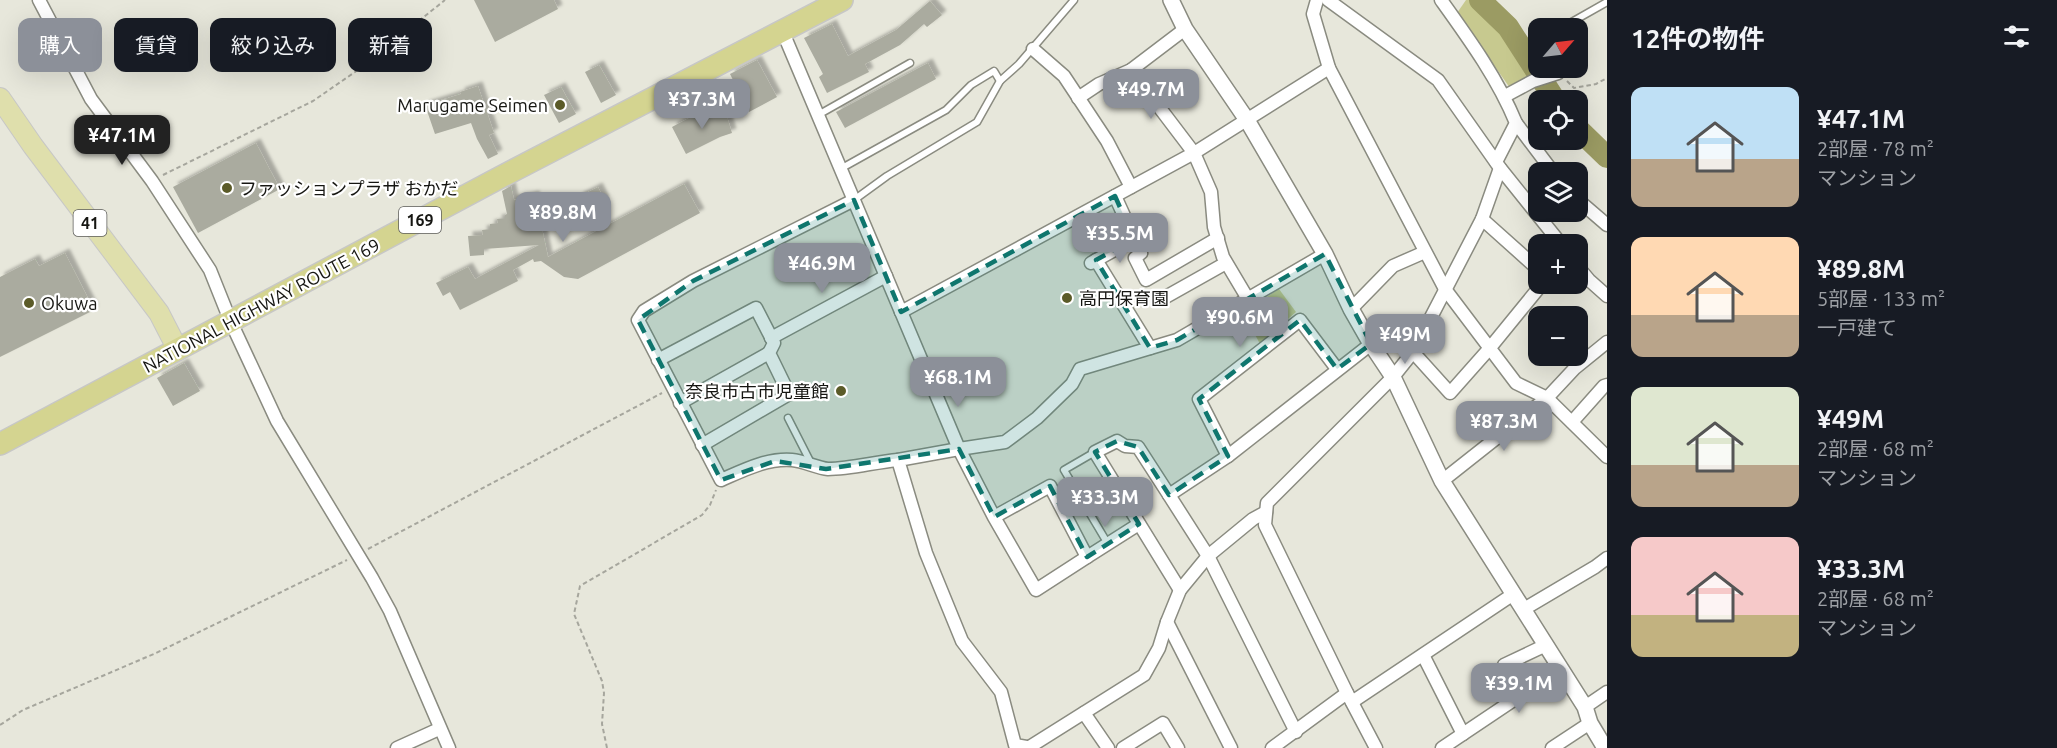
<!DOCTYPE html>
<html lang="ja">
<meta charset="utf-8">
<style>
:root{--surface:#171b24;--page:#20242c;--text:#f1f3f6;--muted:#9ea1a6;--accent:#8c9099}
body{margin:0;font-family:Ubuntu,"Noto Sans JP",sans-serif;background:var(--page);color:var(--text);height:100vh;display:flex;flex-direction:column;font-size:22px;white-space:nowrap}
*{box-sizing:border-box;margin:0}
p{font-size:20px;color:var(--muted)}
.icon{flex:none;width:33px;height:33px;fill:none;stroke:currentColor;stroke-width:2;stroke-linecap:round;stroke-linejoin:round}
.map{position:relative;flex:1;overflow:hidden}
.drawer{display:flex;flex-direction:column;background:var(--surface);width:450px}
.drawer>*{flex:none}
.guide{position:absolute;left:18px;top:18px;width:570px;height:54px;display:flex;gap:12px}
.needle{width:39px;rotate:62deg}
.buttons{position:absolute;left:1528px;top:18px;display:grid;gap:12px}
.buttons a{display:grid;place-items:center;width:60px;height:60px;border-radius:12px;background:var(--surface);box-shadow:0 6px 24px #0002;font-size:30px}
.price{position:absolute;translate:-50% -51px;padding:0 14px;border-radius:12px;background:var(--accent);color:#fff;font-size:20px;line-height:39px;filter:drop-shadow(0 2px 3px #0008)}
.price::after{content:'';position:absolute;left:50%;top:36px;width:18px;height:14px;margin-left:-9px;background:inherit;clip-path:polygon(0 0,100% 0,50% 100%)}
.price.active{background:#222;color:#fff}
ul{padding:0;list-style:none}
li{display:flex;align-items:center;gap:18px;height:150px;padding:0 24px}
li span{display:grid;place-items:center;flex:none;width:168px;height:120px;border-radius:12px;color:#555}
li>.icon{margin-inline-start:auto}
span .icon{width:72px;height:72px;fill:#fffc;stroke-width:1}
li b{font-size:26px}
h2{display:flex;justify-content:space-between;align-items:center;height:72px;padding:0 24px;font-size:26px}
.chip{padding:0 21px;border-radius:12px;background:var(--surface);box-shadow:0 6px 24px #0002;font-size:21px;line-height:54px}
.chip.active{background:var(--accent);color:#fff}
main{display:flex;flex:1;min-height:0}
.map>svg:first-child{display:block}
.green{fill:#c7c98f}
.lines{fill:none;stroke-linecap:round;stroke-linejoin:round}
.river{stroke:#9b9b63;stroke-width:22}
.building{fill:#aaab9f;filter:url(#shadow)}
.service-casing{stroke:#8a8b80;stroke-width:9}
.minor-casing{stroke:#8a8b80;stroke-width:15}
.tertiary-casing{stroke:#8a8b80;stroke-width:18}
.primary-casing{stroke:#c7c7c6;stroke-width:22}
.trunk-casing{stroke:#c7c7c6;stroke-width:24}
.path{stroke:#a6a69d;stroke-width:2;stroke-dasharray:4.5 3;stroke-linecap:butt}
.service{stroke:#fff;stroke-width:6}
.minor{stroke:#fff;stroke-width:12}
.tertiary{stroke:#fff;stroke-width:15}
.primary{stroke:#dfdfac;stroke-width:20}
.trunk{stroke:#d4d490;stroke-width:21}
.marked{fill:#0f766e;fill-opacity:0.2;stroke:#0f766e;stroke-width:4.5;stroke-dasharray:12 8;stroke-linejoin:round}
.poi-dot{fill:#5b5b28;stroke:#fff;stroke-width:2}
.labels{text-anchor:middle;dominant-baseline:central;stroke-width:4.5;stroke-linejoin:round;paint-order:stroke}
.shield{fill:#fff;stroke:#5c5c59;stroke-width:1.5}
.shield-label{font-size:16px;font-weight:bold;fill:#161612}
.poi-label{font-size:18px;fill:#161612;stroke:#fff;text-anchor:start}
.street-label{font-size:18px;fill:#161612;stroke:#fff}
</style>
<main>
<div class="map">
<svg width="1607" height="748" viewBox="0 0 1607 748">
<defs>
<filter id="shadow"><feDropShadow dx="4.5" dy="-4.5" stdDeviation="1.5" flood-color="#0004"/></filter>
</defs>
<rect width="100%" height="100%" fill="#e7e7db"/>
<g class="green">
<path d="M1466,0H1470L1500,28L1530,77L1510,88L1457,13Z"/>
<path d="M1279,289L1296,312L1260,344L1243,312Z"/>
</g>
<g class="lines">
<g class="river">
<path d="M1480,0L1508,27L1555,100"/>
<path d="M1578,129L1607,157"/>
</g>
</g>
<g class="building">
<path d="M474,0H554L558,9L495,42Z"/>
<path d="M930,1L942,15L927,27L924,24L900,45L865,64L869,72L827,93L819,77L823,74L804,38L832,24L848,56L896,30Z"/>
<path d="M757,60L777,97L749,112L730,74Z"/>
<path d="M928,63L936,79L845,128L836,112Z"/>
<path d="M599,65L616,95L601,103L585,72Z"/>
<path d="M478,86L494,133L489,135L498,154L488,159L477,139L471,123L435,134L425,105L461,94L460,92Z"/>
<path d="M561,87L576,114L559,123L544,95Z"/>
<path d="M725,110L732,133L720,137L686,154L672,127L700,112L702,117Z"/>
<path d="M256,143L280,189L198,233L173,187Z"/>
<path d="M684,184L700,213L578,279L564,277L541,261L534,262L533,259L513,270L518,281L460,310L450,292L443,296L436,283L468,267L475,279L539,245L484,249V255L470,256L468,236L483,235L482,230L490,229V224L498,223L497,219L505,218V215L507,214L502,191L511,186L514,200L535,195L548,257Z"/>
<path d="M598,187L605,201L585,211L578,197Z"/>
<path d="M65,253L94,310L0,357V277L35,259L39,266Z"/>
<path d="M184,363L200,391L173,406L157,378Z"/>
</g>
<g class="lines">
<defs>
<g id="service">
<path d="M1555,28L1570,23L1607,2"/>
<path d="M818,115L910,63"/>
<path d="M842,168L946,110L971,85L994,71L1000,81"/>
<path d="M854,200L887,176L977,122L1000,81L1019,64L1074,0"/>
<path d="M788,418L811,463"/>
<path d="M1095,452L1064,470L1108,544"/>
</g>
<g id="minor">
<path d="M39,0L91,99L152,181L210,270L230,320L277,421L372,578L390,611L449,748"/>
<path d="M1317,0L1313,14L1329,68L1445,289L1516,383L1547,398L1607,457"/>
<path d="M1328,0L1438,80L1500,168L1561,244"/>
<path d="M1441,0C1469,39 1498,79 1516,123L1496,162"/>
<path d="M782,30L959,449L898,460L926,553L962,641L1001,692L1015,745L1032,748"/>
<path d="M1033,49L1064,76L1107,141L1131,187"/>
<path d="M1131,70L1194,153L1211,192L1214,227L1223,257L1248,299"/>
<path d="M1505,96L1533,81L1558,73"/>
<path d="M1078,98L1099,84L1131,70L1185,29"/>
<path d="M1516,123L1553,172"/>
<path d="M1115,196L1141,253L1135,258L1146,280L1218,238"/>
<path d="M854,200L693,281L644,311L638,320L721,480C744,470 767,458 792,460C804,461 817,468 828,469C851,469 875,462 898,460"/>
<path d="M1578,200L1607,225"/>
<path d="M1482,219L1539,270"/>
<path d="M1096,260L1150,348"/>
<path d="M1091,263L1134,239"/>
<path d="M1578,267L1589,280L1607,296"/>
<path d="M1162,299L1226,263"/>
<path d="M1351,309L1393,266L1425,252"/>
<path d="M901,312L1194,153L1329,68"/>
<path d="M771,338L886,276"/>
<path d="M1413,352L1450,393L1489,349L1542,284"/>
<path d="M658,360L756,308L774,343L769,353L789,394L702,445"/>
<path d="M680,403L769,353"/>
<path d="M1572,422L1604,386L1607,385"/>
<path d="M1228,456L1199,399L1300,320L1337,369"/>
<path d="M1442,481L1547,398L1575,368L1607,342"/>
<path d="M1169,495L1208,556L1296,732"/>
<path d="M994,517L1050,486L1087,557L1036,590L994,517L959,449L1005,442L1037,418L1072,384L1080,369L1177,340L1325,254"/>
<path d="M1087,557L1139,524"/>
<path d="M1180,590L1095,452L1117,441L1125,446L1138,447L1169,495L1228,456L1371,344"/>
<path d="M1524,609L1595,567L1607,558"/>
<path d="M1167,622L1231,748"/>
<path d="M1423,655L1463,734"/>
<path d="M1352,702L1512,595"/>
<path d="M1585,707L1607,692"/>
<path d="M1084,713L1108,748"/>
<path d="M1031,746L1144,675L1159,648L1167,622L1180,590L1208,556L1253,519L1266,512"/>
<path d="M397,748L439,729"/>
<path d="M1123,748L1163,723L1178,748"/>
<path d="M1272,748L1347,693"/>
<path d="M1376,748L1347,693L1265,525L1267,503L1393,377L1413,352L1482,219L1500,168"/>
<path d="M1442,748L1521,695L1504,665L1546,645"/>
<path d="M1552,748L1590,723"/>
</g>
<path id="tertiary" d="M1171,0L1185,29L1247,120L1325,254L1351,309L1371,344L1393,377L1442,481L1585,707L1590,723L1605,748"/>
<path id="primary" d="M0,98L33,146L159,313L178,350"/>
<path id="trunk" d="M0,444L499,178L842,0"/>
</defs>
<use href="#service" class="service-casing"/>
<use href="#minor" class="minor-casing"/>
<use href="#tertiary" class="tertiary-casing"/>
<use href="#primary" class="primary-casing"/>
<use href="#trunk" class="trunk-casing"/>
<g class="path">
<path d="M1567,81L1574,88L1596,84L1607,78"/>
<path d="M163,175L313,101L355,72L445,0"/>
<path d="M368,549L662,393"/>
<path d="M0,725L23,710L156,653L347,560"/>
<path d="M607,748L602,724L604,693L602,681L574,614L580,586L702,515L710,505L716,490"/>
</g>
<use href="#service" class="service"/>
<use href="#minor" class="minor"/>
<use href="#tertiary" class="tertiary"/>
<use href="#primary" class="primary"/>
<use href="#trunk" class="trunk"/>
</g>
<path class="marked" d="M1115,196L1134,239L1096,260L1150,348L1177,340L1325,254L1371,344L1337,369L1300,320L1199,399L1228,456L1169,495L1138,447L1117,441L1095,452L1139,524L1087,557L1050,486L994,517L959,449L826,469L775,461L721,480L638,320L693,281L854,200L901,312Z"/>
<g class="poi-dot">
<circle cx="560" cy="105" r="6"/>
<circle cx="227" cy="188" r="6"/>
<circle cx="1067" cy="298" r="6"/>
<circle cx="29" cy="303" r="6"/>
<circle cx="841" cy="391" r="6"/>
</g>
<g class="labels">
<g class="shield">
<rect x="399" y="207" width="42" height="26" rx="4.5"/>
<rect x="73.5" y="210" width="33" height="26" rx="4.5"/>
</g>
<g class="shield-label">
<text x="420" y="220">169</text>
<text x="90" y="223">41</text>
</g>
<g class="poi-label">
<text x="548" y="105" text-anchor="end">Marugame Seimen</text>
<text x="239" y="188">ファッションプラザ おかだ</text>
<text x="1079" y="298">高円保育園</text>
<text x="41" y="303">Okuwa</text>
<text x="829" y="391" text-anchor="end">奈良市古市児童館</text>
</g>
<g class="street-label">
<text transform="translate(261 305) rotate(-28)">NATIONAL HIGHWAY ROUTE 169</text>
</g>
</g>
</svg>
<div class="buttons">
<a><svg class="needle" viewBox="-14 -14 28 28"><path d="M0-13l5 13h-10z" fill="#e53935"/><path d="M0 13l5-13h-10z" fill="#9ea1a6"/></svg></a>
<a><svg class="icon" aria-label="locate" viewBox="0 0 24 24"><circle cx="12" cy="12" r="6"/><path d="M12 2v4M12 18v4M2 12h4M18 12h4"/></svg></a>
<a><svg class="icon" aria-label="layers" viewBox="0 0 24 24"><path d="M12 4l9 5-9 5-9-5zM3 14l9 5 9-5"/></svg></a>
<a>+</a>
<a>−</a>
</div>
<b class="price" style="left:1151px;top:120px">¥49.7M</b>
<b class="price" style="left:702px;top:130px">¥37.3M</b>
<b class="price active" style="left:122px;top:166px">¥47.1M</b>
<b class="price" style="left:563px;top:243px">¥89.8M</b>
<b class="price" style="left:1120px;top:264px">¥35.5M</b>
<b class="price" style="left:822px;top:294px">¥46.9M</b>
<b class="price" style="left:1240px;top:348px">¥90.6M</b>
<b class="price" style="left:1405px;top:365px">¥49M</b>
<b class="price" style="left:958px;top:408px">¥68.1M</b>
<b class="price" style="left:1504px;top:452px">¥87.3M</b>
<b class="price" style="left:1105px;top:528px">¥33.3M</b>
<b class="price" style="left:1519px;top:714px">¥39.1M</b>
<div class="guide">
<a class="chip active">購入</a>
<a class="chip">賃貸</a>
<a class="chip">絞り込み</a>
<a class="chip">新着</a>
</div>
</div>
<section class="drawer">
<h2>12件の物件<svg class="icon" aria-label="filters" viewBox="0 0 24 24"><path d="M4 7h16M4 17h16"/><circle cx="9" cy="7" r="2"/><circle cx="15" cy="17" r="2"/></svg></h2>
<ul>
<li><span style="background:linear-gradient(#bfe0f5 60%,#b9a48a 0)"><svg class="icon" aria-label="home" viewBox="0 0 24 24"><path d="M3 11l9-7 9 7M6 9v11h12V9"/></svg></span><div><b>¥47.1M</b><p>2部屋 · 78 m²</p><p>マンション</p></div></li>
<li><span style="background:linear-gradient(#ffd9b3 65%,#b9a48a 0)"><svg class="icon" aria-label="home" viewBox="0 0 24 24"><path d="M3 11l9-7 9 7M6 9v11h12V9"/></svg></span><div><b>¥89.8M</b><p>5部屋 · 133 m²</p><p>一戸建て</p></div></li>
<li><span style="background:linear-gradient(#dfe7d0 65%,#b9a48a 0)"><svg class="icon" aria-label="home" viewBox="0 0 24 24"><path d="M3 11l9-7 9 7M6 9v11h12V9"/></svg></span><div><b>¥49M</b><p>2部屋 · 68 m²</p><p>マンション</p></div></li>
<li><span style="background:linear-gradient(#f6c9c9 65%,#c2b280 0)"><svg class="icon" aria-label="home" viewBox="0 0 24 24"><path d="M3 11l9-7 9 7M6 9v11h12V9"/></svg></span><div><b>¥33.3M</b><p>2部屋 · 68 m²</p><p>マンション</p></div></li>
</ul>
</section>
</main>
